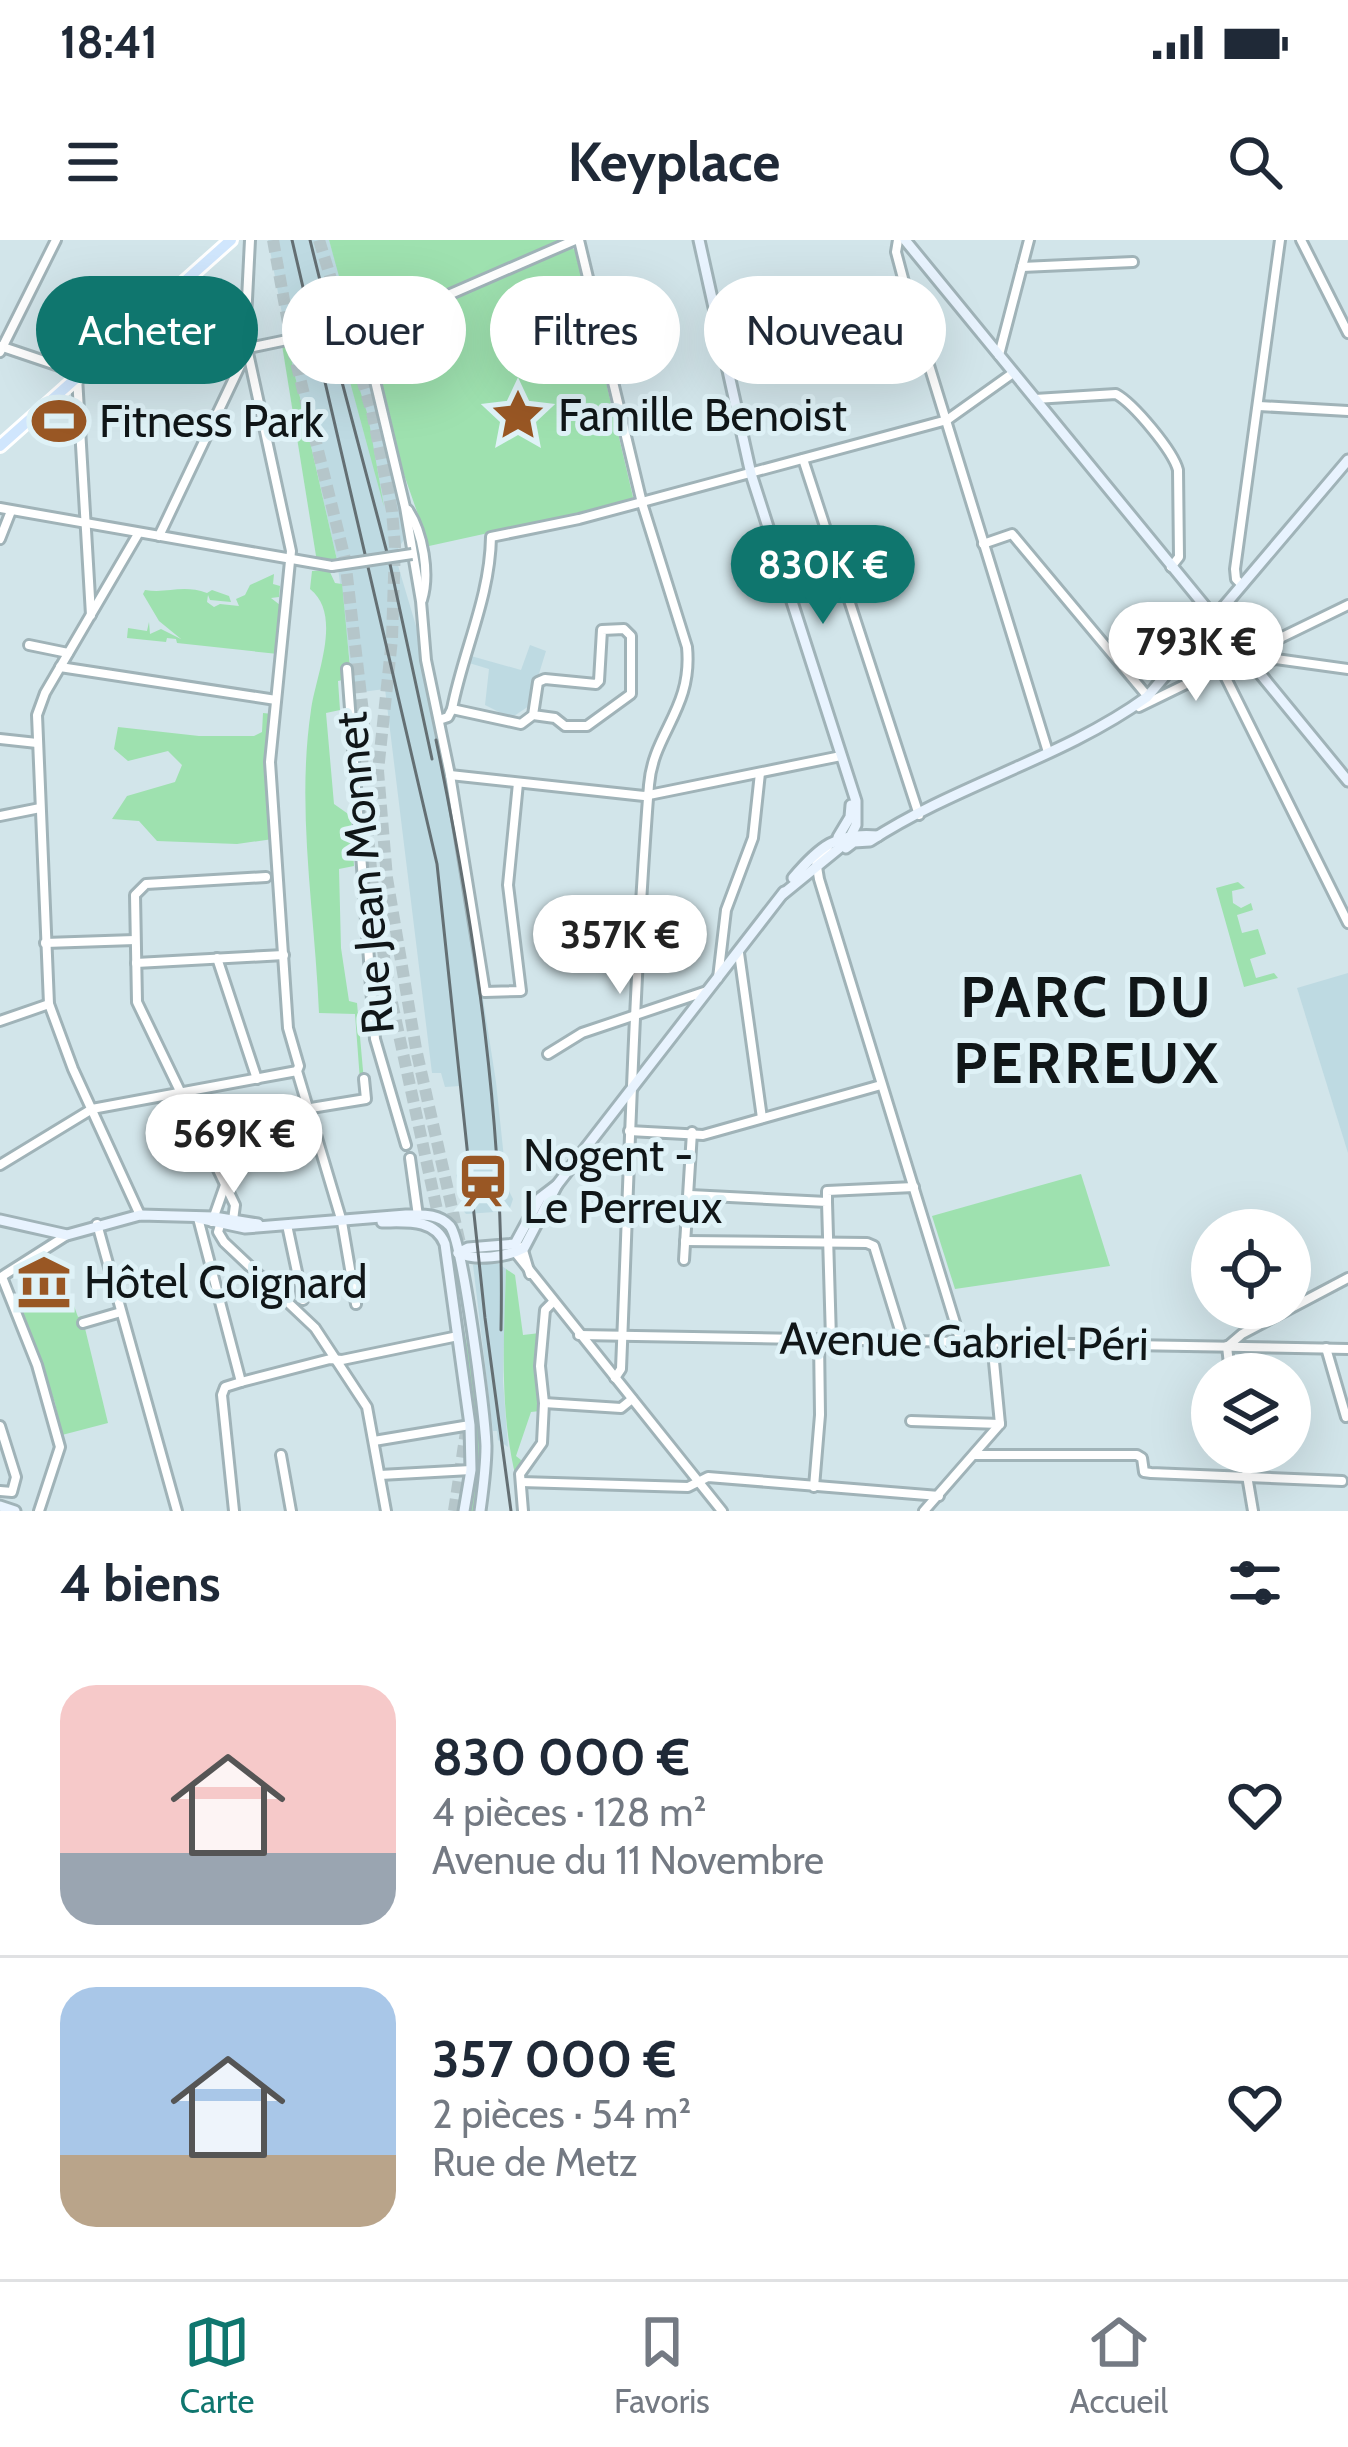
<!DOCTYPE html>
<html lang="fr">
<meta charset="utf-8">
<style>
:root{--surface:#fff;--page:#f2f2f3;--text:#1f2937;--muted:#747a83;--line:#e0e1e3;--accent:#0f766e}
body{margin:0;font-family:Cabin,sans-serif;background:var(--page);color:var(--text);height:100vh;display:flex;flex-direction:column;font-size:45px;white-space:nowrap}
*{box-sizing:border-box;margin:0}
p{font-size:39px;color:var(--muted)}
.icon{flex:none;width:66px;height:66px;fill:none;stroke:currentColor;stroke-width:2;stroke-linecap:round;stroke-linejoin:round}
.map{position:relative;height:1271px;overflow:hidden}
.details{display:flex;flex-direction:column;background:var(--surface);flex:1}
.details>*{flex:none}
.banner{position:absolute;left:36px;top:36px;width:1278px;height:108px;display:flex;gap:24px}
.controls{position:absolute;left:1191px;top:969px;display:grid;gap:24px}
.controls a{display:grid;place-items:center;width:120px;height:120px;border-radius:50%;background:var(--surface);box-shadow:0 12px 48px #0002;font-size:60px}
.price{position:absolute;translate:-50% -102px;padding:0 27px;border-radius:42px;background:#fff;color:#222;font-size:39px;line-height:78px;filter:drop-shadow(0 3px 6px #0008)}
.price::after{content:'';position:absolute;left:50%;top:72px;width:36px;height:27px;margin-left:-18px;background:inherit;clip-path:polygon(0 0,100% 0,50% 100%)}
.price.active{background:var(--accent);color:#fff}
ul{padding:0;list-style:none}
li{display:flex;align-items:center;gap:36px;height:300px;padding:0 60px}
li+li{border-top:3px solid var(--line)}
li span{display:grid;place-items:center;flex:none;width:336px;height:240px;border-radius:36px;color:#555}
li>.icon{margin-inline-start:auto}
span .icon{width:144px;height:144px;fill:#fffc;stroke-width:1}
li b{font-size:51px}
h2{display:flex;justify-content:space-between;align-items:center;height:144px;padding:0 60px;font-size:51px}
.pill{padding:0 42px;border-radius:54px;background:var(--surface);box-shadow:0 12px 48px #0002;font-size:42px;line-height:108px}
.pill.active{background:var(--accent);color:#fff}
.status{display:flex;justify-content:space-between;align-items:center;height:84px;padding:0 60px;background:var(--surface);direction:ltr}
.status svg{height:33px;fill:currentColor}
header{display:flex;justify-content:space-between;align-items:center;height:156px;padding:0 60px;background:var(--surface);font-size:54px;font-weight:700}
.tabs{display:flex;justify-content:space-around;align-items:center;height:168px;border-top:3px solid var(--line);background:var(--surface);font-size:33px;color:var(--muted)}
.tabs a{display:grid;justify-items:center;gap:6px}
.tabs .active{color:var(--accent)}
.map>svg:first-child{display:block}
.built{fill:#bedae2}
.green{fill:#9ee1af}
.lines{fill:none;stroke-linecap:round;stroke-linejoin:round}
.highway-tunnel{stroke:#b5c6ca;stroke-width:12;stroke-dasharray:12 6;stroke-linecap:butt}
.street-casing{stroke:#a0b3b8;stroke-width:14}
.secondary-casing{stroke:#a0b3b8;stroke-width:15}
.primary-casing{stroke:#fff;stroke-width:16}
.street{stroke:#fff;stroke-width:8}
.secondary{stroke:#e8f3fe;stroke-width:9}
.primary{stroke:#d0e6fd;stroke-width:10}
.rail{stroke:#646f73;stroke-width:3}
.street-bridge-casing{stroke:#a0b3b8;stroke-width:14;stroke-linecap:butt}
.street-bridge{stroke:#fff;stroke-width:8}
.labels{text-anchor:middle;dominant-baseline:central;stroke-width:10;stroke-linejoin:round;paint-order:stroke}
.poi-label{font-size:45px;fill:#101618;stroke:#dff2f7;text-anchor:start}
.street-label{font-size:45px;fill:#101618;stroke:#dff2f7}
.district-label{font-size:57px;font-weight:bold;letter-spacing:3px;fill:#101618;stroke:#dff2f7}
</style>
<div class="status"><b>18:41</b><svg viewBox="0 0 49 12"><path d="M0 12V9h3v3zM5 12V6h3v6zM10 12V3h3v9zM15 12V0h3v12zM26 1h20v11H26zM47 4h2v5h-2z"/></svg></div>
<header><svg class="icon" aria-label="menu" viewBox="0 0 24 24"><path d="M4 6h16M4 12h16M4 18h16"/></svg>Keyplace<svg class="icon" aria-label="search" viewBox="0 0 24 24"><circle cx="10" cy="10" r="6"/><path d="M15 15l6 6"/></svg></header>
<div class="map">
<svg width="1348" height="1271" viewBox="0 0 1348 1271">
<rect width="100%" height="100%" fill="#d2e5ea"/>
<g class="built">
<path d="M268,0H329L369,132L393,228L405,298L396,312L397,322L424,413L459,605L496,842L507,947L513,959L509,971L466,974L460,966L462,960L456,935L467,927L460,846L445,847L441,833H432L385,449L354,453L337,320L288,105Z"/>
<path d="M530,405L546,411L529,466L511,478L485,465L489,429L469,423L471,416L521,430Z"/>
<path d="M1348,733V913L1297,748Z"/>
<path d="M495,1021L506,1029L503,1141L508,1207L498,1200L497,1191H493L473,1025Z"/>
</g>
<g class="green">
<path d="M329,0H563L425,62L351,80Z"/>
<path d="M570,7L575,10L633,257L631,262L429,306L400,223L366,85L428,71Z"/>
<path d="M342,93L368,176L384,267L337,94Z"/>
<path d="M282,105H288L337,320L317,322Z"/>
<path d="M329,330L335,343L342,344L351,438L338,441L340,470L326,473L334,564L351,576L354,626L339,629L341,708L349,761L357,763L365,853L361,854L355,774L319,773C315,673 296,570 311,470C316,434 343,375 310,349L312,331Z"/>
<path d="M274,334L273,344L280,346L279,357L271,358L280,365L285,346L278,414L177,403L176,399L167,398L166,402L127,398L128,388L147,391L149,382L150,394L161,389L181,399L159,381L143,354L145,350C167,354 182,344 207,353L212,350L229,356L231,362L210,360L208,355L207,362L214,367L220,364L239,366L236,359L245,355L250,345Z"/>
<path d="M263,473L273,474V599L237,604L157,601L139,581L112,579L127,556L175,542L182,525L168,511L128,521L114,509L118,487L199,496H254L262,492Z"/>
<path d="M1238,642L1245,648L1232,651L1233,663L1241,668L1251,663L1253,670L1237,675L1242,693L1258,689L1266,714L1250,719L1256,738L1274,733L1278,738L1244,747L1216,648Z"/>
<path d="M1081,934L1110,1026L955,1049L932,976Z"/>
<path d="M506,1029L515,1035L523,1095L540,1093V1171L531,1172L516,1216L521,1220L516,1238C499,1169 504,1099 506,1029Z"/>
<path d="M65,1041L78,1077L82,1076L108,1183L62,1195L55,1163L21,1069L36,1063L32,1054Z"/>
<path d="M463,1084L481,1179L476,1271H467L475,1185Z"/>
</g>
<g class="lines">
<g class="highway-tunnel">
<path d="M273,0L293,110L345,319L364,481L362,530L372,640L389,749L444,1002"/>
<path d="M319,0L372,172L392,271L395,306L392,399L378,531L387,638L416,809L461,1008"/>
<path d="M454,1271L467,1185"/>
</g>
<defs>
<g id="street">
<path d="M250,0L245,99L291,311L270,522L288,788L299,826L297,831L342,982L356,1064"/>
<path d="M579,0L642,263L687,407C693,469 653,493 649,545C634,740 629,934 621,1129L615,1138"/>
<path d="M898,0L896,12L908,57L1048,512"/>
<path d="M1301,0L1348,93"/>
<path d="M1022,27L1133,22"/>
<path d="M361,82L405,267L421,361L426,420L450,535L485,752L521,751L508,645L518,543"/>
<path d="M358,83L423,66L575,0"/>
<path d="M723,105L908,57"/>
<path d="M0,106L71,130L77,137L91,375"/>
<path d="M249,108L287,100"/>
<path d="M0,112L56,0"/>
<path d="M999,115L1029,0"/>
<path d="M1035,159L1116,154C1134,164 1173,211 1178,230L1179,317L1171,327"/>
<path d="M1259,166L1348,171"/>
<path d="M803,219L919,575"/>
<path d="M0,268L332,326"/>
<path d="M408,270C423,293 430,334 422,360"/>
<path d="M138,294L45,453L37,475L49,764L73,829L140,975"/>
<path d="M159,296L248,109"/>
<path d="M0,299L11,271"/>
<path d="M983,304L1012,294L1149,458"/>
<path d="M1242,345L1236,339L1235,329L1280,0"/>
<path d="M29,405L68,413"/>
<path d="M1252,425L1276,419L1348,429"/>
<path d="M60,427L276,460"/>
<path d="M1221,428L1348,683"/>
<path d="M347,429L375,799L406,905"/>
<path d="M1139,467L1348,365"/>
<path d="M452,469L521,484L533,475L555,478L565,486H587L631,454V396L624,389L602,390L599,441L596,444L545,439L538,442L533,475"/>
<path d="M439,480L448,477L452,469C463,411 490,358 491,297L579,279L947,180L1013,133"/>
<path d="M0,499L37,503"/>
<path d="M450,535L644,556L841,516"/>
<path d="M0,576L40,568"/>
<path d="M828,607L816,621L819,639L960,1099"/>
<path d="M45,703L135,700"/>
<path d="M739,713L762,878"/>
<path d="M217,718L257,839"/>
<path d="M136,723L284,715"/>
<path d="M718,738L726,670L753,598L760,533"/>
<path d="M0,781L49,764"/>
<path d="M548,814L582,793L707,751"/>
<path d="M311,868L366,859L364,839"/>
<path d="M629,891L703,895L881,845"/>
<path d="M410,918L418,976"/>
<path d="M0,925L92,869L297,831"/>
<path d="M690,955L827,962L831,1099"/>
<path d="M827,962V951L914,947"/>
<path d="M198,978L241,1142L330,1119L342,1120L458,1096"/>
<path d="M222,978L218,992L224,1002L315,1088L367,1167L386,1271"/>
<path d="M233,980L235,965L137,762L135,655L146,644L266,637"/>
<path d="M212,982L225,945"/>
<path d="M97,984L177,1271"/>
<path d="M287,985L303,1060"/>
<path d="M685,1001L867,1003L874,1006L903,1100"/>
<path d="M522,1007L530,1034"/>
<path d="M515,1012L722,1271"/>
<path d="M684,1020L692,892"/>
<path d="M1,1037L67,995"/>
<path d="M2,1037L37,1125L60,1207L39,1271"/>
<path d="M83,1083L121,1072"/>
<path d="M579,1095L1348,1109"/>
<path d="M1227,1106L1230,1134"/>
<path d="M1228,1106L1242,1094L1348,1038"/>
<path d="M1326,1108L1346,1177"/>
<path d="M544,1163L621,1168L632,1159"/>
<path d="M911,1181L1000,1184"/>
<path d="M0,1186L16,1237L12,1252L0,1251"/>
<path d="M374,1201L470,1185"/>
<path d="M1243,1212L1253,1271"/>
<path d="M281,1215L291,1271"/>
<path d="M974,1215H1137L1142,1218L1144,1232L1151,1233L1342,1241"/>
<path d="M380,1235L471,1230"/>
<path d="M521,1242L688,1247L708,1237L939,1256"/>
<path d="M814,1247L820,1175L819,1099"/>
<path d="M234,1271L222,1155L225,1147L241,1142"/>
<path d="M523,1271L520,1234L542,1203L544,1163L540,1126L545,1070L553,1062"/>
<path d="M924,1271L1000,1184L992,1101"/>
</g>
<g id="secondary">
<path d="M699,0L751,234L856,561V585L848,601L783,654"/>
<path d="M905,0L1348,541"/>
<path d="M838,597L850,577L851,565"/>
<path d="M846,608L854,602L870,601C957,544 1063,518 1147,457L1348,220"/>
<path d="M793,638C819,607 837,592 878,596"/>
<path d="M198,978L245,988L406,975C422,975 438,973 450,986C463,1002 485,1176 486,1206C486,1228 483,1249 480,1271"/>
<path d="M0,980L67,995L140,975L214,977L258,984"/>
<path d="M382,982C405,982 435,978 445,1004L470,1185L471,1230L464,1271"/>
<path d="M458,1013C476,1021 507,1017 524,1008L557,945L784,652"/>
<path d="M458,1013L468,1008L515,1004L540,958L557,945"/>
<path d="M0,1266L15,1271"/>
</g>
<path id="primary" d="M0,206L231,0"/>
</defs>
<use href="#street" class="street-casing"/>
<use href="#secondary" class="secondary-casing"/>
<use href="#primary" class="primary-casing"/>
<use href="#street" class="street"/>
<use href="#secondary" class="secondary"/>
<use href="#primary" class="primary"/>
<g class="rail">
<path d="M292,0L437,624L485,1078L511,1271"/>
<path d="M310,0L330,81"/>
<path d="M323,70L390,324L432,519"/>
<path d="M436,500C476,693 505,892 501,1090"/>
</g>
<defs>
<g id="street-bridge">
<path d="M287,100L351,85"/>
<path d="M332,326L412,314"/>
</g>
</defs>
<use href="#street-bridge" class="street-bridge-casing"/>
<use href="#street-bridge" class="street-bridge"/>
</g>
<defs>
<symbol id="sight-bare" viewBox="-9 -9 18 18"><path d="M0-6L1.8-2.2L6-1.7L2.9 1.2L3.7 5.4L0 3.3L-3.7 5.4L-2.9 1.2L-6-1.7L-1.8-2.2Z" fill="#995724" stroke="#dff2f7" stroke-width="2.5" paint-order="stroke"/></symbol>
<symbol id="stadium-bare" viewBox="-9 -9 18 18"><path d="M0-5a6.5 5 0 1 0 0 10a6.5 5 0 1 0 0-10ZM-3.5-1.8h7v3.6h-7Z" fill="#995724" stroke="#dff2f7" stroke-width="2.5" paint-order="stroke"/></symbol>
<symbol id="station-bare" viewBox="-9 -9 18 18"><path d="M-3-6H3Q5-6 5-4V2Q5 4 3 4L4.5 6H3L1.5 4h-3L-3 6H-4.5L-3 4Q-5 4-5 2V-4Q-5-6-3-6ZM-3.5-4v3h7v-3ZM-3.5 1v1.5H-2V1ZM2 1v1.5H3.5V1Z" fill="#995724" stroke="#dff2f7" stroke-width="2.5" paint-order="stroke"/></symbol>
<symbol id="museum-bare" viewBox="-9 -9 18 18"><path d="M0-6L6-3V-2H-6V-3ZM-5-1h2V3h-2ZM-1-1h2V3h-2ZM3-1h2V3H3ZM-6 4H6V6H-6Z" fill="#995724" stroke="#dff2f7" stroke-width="2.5" paint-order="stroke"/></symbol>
</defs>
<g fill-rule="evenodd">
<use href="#sight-bare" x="480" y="137" width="76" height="76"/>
<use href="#stadium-bare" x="21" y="143" width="76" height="76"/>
<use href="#station-bare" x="445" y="903" width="76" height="76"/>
<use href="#museum-bare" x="6" y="1004" width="76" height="76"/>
</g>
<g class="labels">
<g class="poi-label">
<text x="558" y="175">Famille Benoist</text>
<text x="99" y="181">Fitness Park</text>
<text x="523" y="915">Nogent -<tspan x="523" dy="52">Le Perreux</tspan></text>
<text x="84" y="1042">Hôtel Coignard</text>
</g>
<g class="street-label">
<text transform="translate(364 633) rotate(-95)">Rue Jean Monnet</text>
<text transform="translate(964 1101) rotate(1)">Avenue Gabriel Péri</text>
</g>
<g class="district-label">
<text x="1087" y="756">PARC DU<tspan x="1087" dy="66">PERREUX</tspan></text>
</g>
</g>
</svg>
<div class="controls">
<a><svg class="icon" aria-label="locate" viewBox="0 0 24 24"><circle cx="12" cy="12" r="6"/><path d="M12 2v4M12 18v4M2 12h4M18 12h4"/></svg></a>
<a><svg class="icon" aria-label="layers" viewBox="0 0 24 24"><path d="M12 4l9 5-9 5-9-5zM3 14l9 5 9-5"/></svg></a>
</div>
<b class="price active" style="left:823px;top:387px">830K €</b>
<b class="price" style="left:1196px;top:464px">793K €</b>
<b class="price" style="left:620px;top:757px">357K €</b>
<b class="price" style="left:234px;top:956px">569K €</b>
<div class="banner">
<a class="pill active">Acheter</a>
<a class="pill">Louer</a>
<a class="pill">Filtres</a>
<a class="pill">Nouveau</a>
</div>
</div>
<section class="details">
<h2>4 biens<svg class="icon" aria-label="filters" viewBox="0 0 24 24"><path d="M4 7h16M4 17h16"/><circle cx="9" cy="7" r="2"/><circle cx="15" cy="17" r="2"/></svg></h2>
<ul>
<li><span style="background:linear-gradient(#f6c9c9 70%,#9aa5b1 0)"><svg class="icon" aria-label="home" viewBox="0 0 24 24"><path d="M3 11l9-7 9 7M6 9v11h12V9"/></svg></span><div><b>830 000 €</b><p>4 pièces · 128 m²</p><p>Avenue du 11 Novembre</p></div><svg class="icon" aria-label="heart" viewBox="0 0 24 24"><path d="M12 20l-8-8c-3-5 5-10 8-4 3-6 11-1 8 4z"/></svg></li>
<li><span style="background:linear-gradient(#a9c7e8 70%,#b9a48a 0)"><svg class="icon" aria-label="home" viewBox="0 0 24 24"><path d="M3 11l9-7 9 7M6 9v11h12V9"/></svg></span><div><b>357 000 €</b><p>2 pièces · 54 m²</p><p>Rue de Metz</p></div><svg class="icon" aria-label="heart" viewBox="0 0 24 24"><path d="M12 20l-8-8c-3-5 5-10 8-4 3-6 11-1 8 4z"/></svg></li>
</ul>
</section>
<nav class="tabs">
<a class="active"><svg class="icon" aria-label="map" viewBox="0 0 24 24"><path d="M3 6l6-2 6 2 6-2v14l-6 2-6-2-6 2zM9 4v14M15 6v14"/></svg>Carte</a>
<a><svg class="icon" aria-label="saved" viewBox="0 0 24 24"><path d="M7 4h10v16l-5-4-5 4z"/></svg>Favoris</a>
<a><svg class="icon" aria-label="home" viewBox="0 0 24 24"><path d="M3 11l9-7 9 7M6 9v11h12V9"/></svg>Accueil</a>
</nav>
